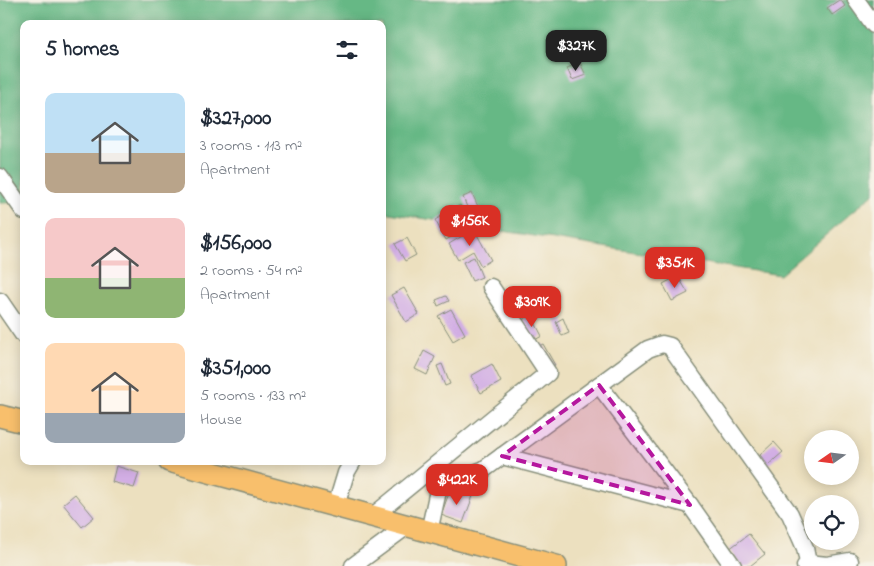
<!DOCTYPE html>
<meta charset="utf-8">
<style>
:root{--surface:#fff;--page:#f6f6f7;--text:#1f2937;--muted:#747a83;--accent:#d93025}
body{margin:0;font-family:"Indie Flower",sans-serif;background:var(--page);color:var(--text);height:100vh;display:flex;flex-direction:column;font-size:19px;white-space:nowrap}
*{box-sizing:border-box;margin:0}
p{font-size:16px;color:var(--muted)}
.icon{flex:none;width:28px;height:28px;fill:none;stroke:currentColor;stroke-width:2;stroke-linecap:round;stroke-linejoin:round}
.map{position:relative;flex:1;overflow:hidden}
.details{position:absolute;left:20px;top:20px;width:366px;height:445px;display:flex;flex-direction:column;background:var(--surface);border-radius:10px;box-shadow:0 2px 12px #0003}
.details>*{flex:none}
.needle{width:32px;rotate:256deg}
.buttons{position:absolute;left:804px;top:430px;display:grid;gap:10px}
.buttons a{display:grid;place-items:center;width:55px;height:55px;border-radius:50%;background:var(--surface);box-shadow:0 2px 12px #0003;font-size:25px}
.price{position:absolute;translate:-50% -42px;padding:0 11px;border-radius:10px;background:var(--accent);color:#fff;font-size:16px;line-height:32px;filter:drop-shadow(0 1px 2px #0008)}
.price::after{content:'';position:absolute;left:50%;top:30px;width:15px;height:11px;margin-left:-8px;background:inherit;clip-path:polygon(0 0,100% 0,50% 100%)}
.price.selected{background:#222;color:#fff}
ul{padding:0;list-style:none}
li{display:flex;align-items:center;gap:15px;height:125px;padding:0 25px}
li span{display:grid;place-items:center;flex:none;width:140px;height:100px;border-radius:10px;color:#555}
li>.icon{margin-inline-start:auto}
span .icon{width:60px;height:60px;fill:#fffc;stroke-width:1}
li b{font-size:21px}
h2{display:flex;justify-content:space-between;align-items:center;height:60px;padding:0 25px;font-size:21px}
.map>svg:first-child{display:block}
.forest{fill:#66b885;stroke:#427a5c}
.building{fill:#d2aee4}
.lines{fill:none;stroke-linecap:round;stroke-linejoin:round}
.minor-casing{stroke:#868e7a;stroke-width:19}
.major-casing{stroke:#868e7a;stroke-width:24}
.minor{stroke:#fff;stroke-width:16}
.major{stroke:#f8bf6c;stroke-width:21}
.marked{fill:#b5179e;fill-opacity:0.2;stroke:#b5179e;stroke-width:4;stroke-dasharray:10 6;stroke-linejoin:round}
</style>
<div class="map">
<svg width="874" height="566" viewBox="0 0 874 566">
<rect width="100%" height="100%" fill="#f7f3e8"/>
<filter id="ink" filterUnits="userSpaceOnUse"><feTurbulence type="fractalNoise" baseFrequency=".02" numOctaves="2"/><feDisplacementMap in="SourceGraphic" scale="10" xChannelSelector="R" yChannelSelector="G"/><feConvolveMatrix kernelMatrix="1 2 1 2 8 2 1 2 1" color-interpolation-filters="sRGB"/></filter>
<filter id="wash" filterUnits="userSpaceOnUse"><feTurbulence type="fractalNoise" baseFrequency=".0096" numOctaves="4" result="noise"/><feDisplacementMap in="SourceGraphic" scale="20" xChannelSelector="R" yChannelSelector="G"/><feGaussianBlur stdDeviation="1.12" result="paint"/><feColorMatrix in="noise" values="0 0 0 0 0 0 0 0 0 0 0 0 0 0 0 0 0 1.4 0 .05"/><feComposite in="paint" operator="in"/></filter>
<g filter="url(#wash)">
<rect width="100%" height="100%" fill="#ece0bf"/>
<path class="forest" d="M0,0H874V193L780,275L383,212L382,24H24V202L0,203Z"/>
<g id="blocks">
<g class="building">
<path d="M839,0H841L845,6L832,15L827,8Z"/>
<path d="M580,63L586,75L572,80L567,68Z"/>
<path d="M472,193L480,211L470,215L463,197Z"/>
<path d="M460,205L472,225L446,240L435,220Z"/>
<path d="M474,229L491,260L481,266L473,251L458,260L449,244Z"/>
<path d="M407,238L416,255L405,261L395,244Z"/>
<path d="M474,257L482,277L472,281L463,262Z"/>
<path d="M678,276L688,293L672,301L663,284Z"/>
<path d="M404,288L419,314L406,322L391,295Z"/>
<path d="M446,296L449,301L438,306L436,300Z"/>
<path d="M451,309L465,334L453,341L438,316Z"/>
<path d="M531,315L542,336L533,341L522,320Z"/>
<path d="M563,318L569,333L562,336L556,322Z"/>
<path d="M543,344L555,365L547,369L535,348Z"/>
<path d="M424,351L435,357L427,375L415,369Z"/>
<path d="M442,364L450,384L445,386L437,366Z"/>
<path d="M492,364L501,382L481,393L471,376Z"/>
<path d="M774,442L783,452L768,465L760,455Z"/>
<path d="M116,466L139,473L134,488L112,482Z"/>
<path d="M451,488L473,496L463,523L441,515Z"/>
<path d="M75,494L94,517L82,527L63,504Z"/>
<path d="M749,534L765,554L750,566H742L729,549Z"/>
</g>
</g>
</g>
<g filter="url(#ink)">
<use href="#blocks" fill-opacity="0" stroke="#868e7a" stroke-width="1"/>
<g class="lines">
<defs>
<g id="minor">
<path d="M856,0L874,25"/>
<path d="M0,177L24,211"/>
<path d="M0,301L24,336"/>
<path d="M599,385L690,505L733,566"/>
<path d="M502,456L690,505"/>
<path d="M336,506L346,473L353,461"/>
<path d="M373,516L548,373L491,287"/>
<path d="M429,532L439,486C445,475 460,478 471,475C475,473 479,471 483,470L648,349L662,344L670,346L790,514L805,548L808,563L805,566"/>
<path d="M808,563L827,565L850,561"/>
<path d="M353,566L407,526"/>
</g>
<g id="major">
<path d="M0,416L24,422"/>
<path d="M169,461L556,566"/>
</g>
</defs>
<use href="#minor" class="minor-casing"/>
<use href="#major" class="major-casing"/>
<use href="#minor" class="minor"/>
<use href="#major" class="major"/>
</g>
</g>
<path class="marked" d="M599,385L690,505L502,456Z"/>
</svg>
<div class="buttons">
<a><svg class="needle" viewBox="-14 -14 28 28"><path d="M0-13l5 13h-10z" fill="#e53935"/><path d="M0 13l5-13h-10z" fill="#747a83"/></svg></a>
<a><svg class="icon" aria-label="locate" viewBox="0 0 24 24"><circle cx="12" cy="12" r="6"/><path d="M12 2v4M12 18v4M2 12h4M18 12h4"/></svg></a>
</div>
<b class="price selected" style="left:576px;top:72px">$327K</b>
<b class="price" style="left:470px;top:247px">$156K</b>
<b class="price" style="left:675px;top:289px">$351K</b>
<b class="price" style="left:532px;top:328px">$309K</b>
<b class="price" style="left:457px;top:506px">$422K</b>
<section class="details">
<h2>5 homes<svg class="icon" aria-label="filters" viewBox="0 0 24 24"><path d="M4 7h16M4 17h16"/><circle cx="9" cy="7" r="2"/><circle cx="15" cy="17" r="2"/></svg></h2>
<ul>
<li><span style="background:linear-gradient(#bfe0f5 60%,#b9a48a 0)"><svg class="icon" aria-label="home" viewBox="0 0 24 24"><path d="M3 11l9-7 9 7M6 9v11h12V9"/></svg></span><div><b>$327,000</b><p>3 rooms · 113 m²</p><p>Apartment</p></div></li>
<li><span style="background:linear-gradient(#f6c9c9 60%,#8fb573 0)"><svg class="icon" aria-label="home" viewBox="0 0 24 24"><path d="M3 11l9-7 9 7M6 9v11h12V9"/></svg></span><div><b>$156,000</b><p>2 rooms · 54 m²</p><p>Apartment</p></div></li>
<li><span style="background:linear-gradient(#ffd9b3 70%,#9aa5b1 0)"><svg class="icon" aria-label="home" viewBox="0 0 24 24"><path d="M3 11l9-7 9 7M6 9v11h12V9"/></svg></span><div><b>$351,000</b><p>5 rooms · 133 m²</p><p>House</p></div></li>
</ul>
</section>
</div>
